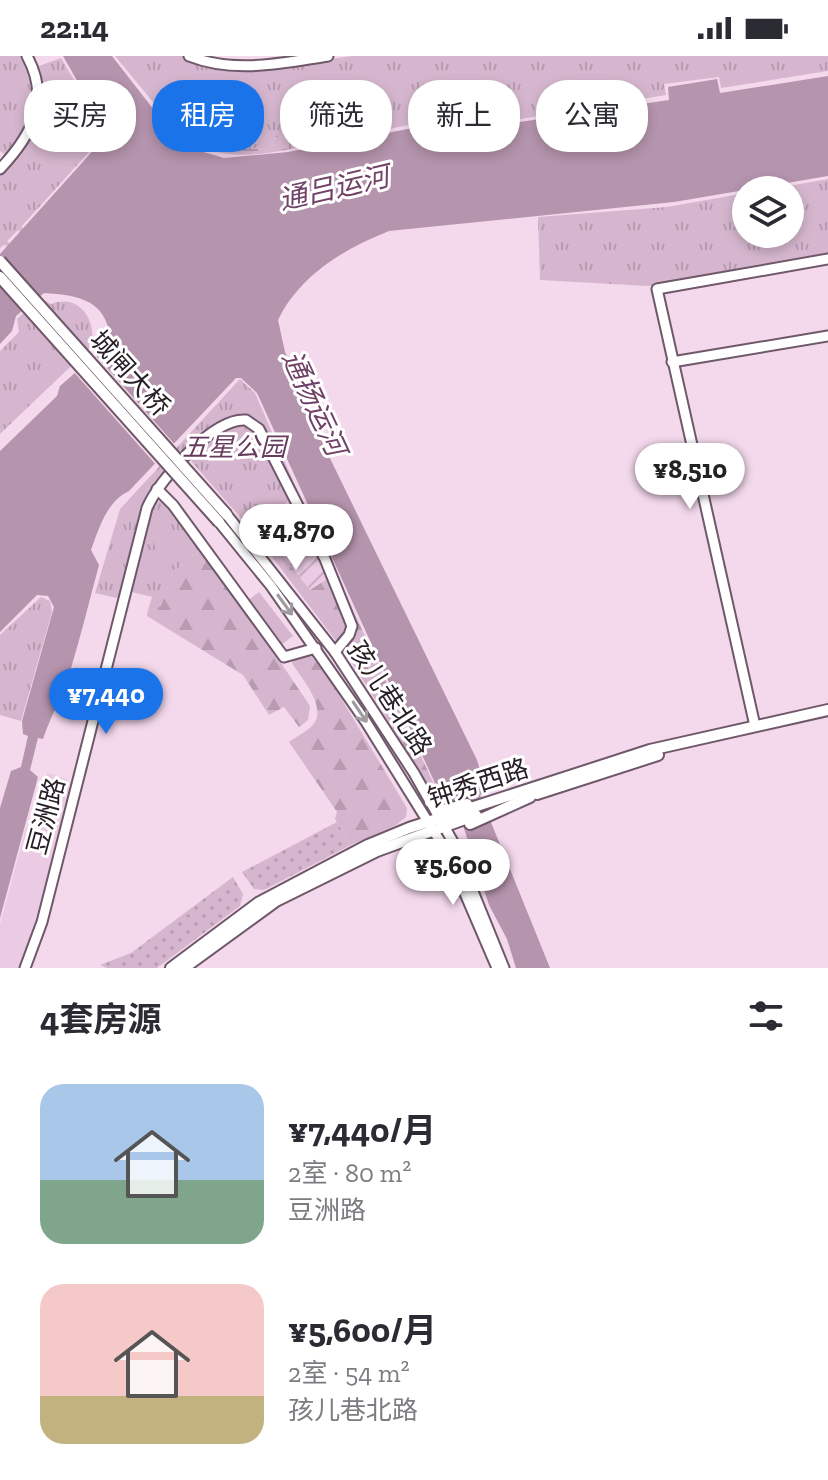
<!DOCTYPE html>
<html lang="zh">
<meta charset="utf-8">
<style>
:root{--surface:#fff;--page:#f2f2f3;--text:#2b2b33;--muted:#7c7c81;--accent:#1a73e8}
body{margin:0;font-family:"Zilla Slab","Noto Sans SC",serif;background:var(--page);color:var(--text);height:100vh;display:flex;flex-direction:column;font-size:30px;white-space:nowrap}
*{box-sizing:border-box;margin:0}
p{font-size:26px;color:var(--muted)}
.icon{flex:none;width:44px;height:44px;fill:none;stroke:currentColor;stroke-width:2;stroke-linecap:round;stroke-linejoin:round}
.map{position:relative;height:912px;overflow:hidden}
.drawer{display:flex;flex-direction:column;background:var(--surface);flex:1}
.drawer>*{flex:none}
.banner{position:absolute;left:24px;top:24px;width:780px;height:72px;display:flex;gap:16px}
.buttons{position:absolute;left:732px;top:120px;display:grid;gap:16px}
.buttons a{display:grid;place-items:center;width:72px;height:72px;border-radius:50%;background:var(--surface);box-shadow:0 4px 12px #0003;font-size:40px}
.price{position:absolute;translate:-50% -68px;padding:0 18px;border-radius:28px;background:#fff;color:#222;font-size:26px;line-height:52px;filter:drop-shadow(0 2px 4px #0008)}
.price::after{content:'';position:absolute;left:50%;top:48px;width:24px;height:18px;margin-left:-12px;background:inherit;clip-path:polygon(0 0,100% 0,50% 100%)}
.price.active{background:var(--accent);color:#fff}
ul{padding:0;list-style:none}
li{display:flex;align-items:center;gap:24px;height:200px;padding:0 40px}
li span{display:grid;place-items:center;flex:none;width:224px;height:160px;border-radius:24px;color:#555}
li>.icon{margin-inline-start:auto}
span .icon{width:96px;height:96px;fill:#fffc;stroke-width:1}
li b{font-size:34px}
h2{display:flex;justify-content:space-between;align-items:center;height:96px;padding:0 40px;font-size:34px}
.tag{padding:0 28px;border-radius:32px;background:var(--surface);box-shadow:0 4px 12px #0003;font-size:28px;line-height:72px}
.tag.active{background:var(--accent);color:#fff}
.status{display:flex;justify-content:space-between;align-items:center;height:56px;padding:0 40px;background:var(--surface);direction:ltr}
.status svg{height:22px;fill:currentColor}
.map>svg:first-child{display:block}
.built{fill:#ebcbe3}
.industrial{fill:url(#industrial-furrows)}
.grass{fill:url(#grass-dots)}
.forest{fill:url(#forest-firs)}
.wetland{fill:url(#wetland-marsh)}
.park{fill:url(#park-tufts)}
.garden{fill:#d5b6ce}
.water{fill:#b594ad}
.pier{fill:#f4d9ed}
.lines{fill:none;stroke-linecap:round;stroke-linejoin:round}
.secondary-casing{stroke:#6f586a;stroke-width:13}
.primary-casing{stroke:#6f586a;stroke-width:14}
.secondary{stroke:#fff;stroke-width:9}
.primary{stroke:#fff;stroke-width:10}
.primary-bridge-casing{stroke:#6f586a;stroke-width:14;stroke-linecap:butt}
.primary-bridge{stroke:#fff;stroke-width:10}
.oneway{stroke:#9f9b9e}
.labels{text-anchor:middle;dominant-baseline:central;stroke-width:6;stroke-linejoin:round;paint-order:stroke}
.street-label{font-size:26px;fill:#292027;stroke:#fff}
.park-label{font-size:26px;font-style:italic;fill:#673a5e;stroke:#fff}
.water-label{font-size:28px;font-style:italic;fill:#704267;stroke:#fff}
</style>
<div class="status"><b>22:14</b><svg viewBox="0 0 49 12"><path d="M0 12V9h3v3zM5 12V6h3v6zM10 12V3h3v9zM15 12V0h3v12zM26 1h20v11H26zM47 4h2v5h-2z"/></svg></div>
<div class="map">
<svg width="828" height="912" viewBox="0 0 828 912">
<defs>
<pattern id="industrial-furrows" width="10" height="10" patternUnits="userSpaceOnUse" patternTransform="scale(2)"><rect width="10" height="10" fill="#ebcbe3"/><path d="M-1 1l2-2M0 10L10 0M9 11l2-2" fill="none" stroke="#caaec3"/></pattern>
<pattern id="grass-dots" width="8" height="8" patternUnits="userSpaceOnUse" patternTransform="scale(2)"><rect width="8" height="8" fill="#d5b6ce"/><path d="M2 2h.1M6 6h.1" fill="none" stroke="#b79cb1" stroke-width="1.8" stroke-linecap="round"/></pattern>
<pattern id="forest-firs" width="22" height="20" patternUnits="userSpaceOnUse" patternTransform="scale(2)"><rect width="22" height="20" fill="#d5b6ce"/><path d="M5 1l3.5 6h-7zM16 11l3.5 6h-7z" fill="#b79cb1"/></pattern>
<pattern id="wetland-marsh" width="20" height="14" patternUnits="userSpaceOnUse" patternTransform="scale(2)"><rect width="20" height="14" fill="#d5b6ce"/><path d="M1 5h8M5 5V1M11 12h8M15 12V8" fill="none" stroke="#b79cb1"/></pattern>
<pattern id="park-tufts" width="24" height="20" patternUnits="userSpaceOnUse" patternTransform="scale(2)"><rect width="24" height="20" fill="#d5b6ce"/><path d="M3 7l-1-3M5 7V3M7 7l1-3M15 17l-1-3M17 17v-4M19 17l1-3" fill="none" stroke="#b79cb1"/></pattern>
</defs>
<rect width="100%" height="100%" fill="#f4d9ed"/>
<path class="built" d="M47,717L67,723L71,735L26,898L19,912H0V869L26,772L33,769Z"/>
<path class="industrial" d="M289,443L330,520L310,534L259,470Z"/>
<g class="grass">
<path d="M337,766L351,789L264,834L254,833L242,816Z"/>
<path d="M233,821L243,838L240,850L157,912H107L100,909L131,897Z"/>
</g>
<g class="forest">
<path d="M298,436L440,741L435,740L349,602L253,476L259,470L310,534L330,521L289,443Z"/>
<path d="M202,493L277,596L275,598L310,650L308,664L299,671L284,651L269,659L243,619L147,560L148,554L161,549L173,516Z"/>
<path d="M311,600L330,624L407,752L406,761L396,769L351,789L335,763L337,756L289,686C297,680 310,674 315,666C325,648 301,622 292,607L295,602Z"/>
</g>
<path class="wetland" d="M276,79L309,89C266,99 219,108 181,80L270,95Z"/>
<g class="park">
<path d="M0,0H22C38,28 39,82 4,98L0,95Z"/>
<path d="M115,0H182L201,7L265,12L352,0H828V15L721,32L719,21L664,28L666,39L496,67L414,68L309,89L276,79L270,95L181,80Z"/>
<path d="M61,2L103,73L99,85L22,170L25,180L18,174L7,185L13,191L4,189L0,192V119C31,87 54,57 39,10Z"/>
<path d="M828,123V201L813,207L647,230L540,224L538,161L667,151L746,137V178H790V134H766Z"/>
<path d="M40,242L51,248C80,237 98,266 91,291L0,378V295L19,276L17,263Z"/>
<path d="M240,323L255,337L298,436L253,476L184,397L157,424L146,446L166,445L202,493L173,516L161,550L148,554L152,541L124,534L121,543L95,537L120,453Z"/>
<path d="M41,541L50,545L52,556L21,665L0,659V579Z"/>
</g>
<g class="garden">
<path d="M166,479L182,502L169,511L153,487Z"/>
<path d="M259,536L293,580L281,589L247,545Z"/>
</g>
<path class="water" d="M63,0H112L175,81L200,95L224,102L288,96L413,72L492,70L669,44L668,31L717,23L720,37L828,20V120L674,146L389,175C344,193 300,219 278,264L285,296L324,390L477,704L487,736L480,739L550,912H516L507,883L489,849L456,748L444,747L257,337L241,322H236L129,435C107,445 99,472 91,494L99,509C89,546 80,583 69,619C62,641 50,662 43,683L38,682L30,714L38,721L0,862V752L11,715L21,711L28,680L23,678L22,665L54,551L48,540L37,539L0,576V395L57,340L60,330L99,296L109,274C101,241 72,239 44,237L16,260L12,275L0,288V198L98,89L104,72Z"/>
<path class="pier" d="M93,296L177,391L158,411L72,314Z"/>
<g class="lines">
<defs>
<g id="secondary">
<path d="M189,0C235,18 281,7 328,0"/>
<path d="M0,113C32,79 51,44 27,0"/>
<path d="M672,306L828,280"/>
<path d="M157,433L173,449L284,601L316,592"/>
<path d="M227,459L335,596L414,717L453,786L504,912"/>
<path d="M219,466L271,530L366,666L448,798L497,912"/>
<path d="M755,670L657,233L828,203"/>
<path d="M25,912L42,866L147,452C159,424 213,361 246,364L259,373L325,503L352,570L349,579L335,596"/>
</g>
<g id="primary">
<path d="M537,738L658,699"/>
<path d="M430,746L443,754L467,748"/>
<path d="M470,768L530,741"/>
<path d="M171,912L258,847L368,789L409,772L650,694L828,654"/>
<path d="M184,912L276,845L377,795L476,759"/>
</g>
</defs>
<use href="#secondary" class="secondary-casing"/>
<use href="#primary" class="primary-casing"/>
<use href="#secondary" class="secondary"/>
<use href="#primary" class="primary"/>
<defs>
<g id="primary-bridge">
<path d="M0,205L227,459"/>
<path d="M0,221L219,466"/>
</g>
</defs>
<use href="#primary-bridge" class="primary-bridge-casing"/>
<use href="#primary-bridge" class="primary-bridge"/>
</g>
<defs><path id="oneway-shaft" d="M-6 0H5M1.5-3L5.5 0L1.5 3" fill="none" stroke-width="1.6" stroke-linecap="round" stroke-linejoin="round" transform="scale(2)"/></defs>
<g class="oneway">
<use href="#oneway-shaft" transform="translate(285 549) rotate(54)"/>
<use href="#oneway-shaft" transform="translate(360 656) rotate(56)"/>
</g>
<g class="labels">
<g class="street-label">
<text transform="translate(130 317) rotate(48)">城闸大桥</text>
<text transform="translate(390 642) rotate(57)">孩儿巷北路</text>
<text transform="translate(478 727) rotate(-18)">钟秀西路</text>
<text transform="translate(46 760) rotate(-75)">豆洲路</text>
</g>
<g class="park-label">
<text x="234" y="391">五星公园</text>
</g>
<g class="water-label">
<text transform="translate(334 132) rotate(-13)">通吕运河</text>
<text transform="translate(314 347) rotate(65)">通扬运河</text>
</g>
</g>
</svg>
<div class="buttons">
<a><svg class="icon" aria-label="layers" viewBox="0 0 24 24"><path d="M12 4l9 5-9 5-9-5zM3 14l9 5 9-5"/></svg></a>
</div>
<b class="price" style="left:690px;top:455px">¥8,510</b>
<b class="price" style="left:296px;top:516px">¥4,870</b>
<b class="price active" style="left:106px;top:680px">¥7,440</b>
<b class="price" style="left:453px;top:851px">¥5,600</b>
<div class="banner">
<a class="tag">买房</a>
<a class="tag active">租房</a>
<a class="tag">筛选</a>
<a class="tag">新上</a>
<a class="tag">公寓</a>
</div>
</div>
<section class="drawer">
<h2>4套房源<svg class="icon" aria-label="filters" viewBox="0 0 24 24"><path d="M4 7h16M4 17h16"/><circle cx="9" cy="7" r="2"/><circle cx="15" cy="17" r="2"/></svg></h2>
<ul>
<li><span style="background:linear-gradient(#a9c7e8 60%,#7fa58c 0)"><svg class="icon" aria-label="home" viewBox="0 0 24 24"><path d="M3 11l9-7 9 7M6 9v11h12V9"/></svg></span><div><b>¥7,440/月</b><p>2室 · 80 m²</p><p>豆洲路</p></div></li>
<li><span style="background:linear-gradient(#f6c9c9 70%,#c2b280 0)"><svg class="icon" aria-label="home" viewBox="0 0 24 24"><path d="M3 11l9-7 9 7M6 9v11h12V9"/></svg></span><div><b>¥5,600/月</b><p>2室 · 54 m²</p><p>孩儿巷北路</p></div></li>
</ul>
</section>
